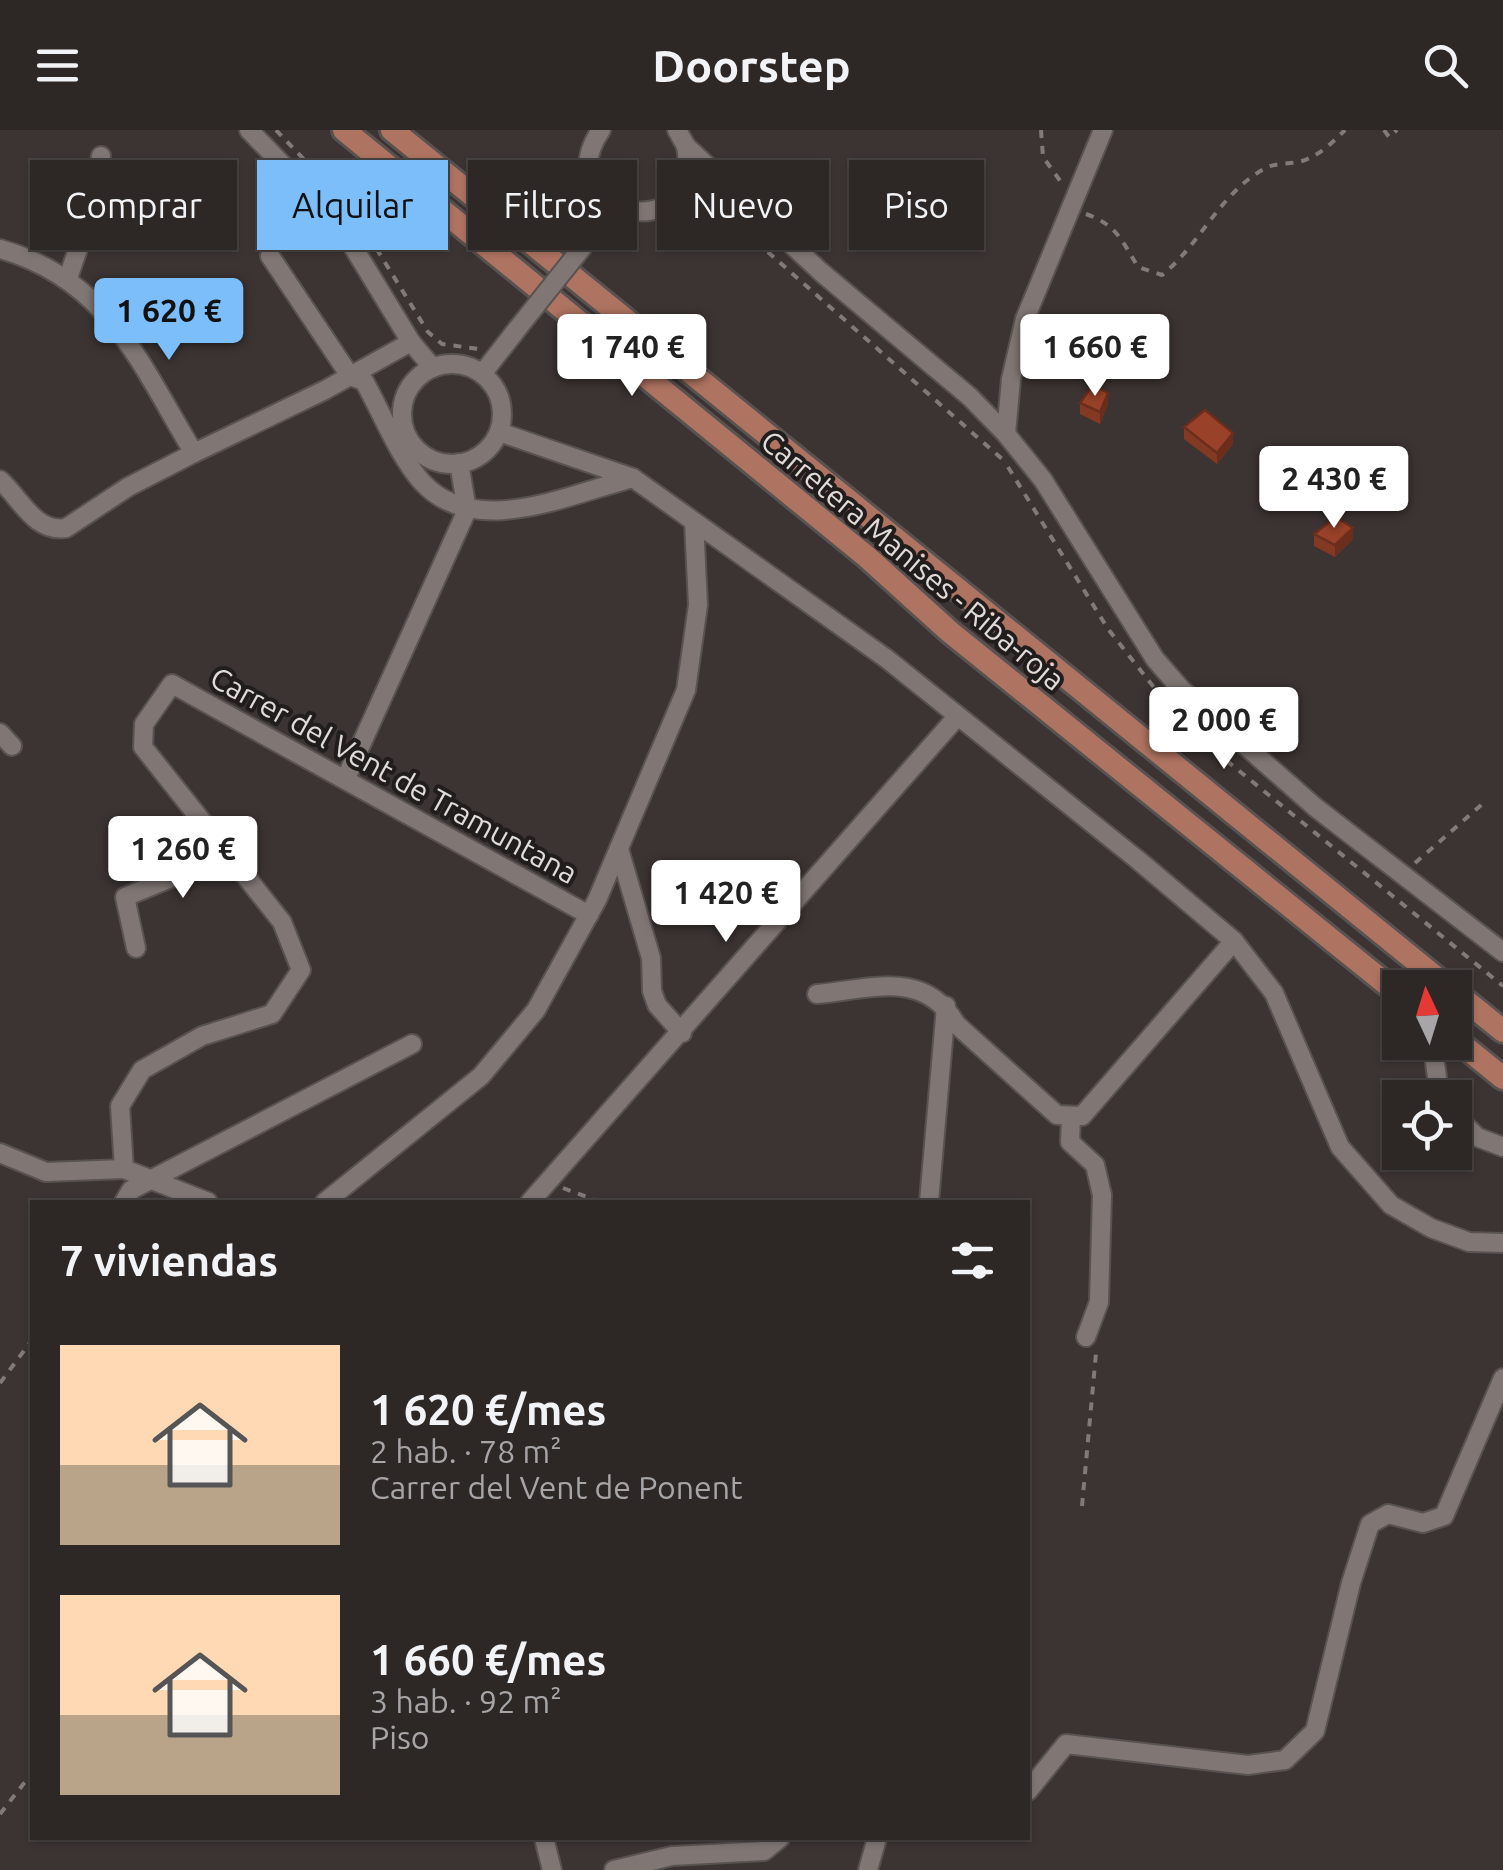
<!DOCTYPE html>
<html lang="es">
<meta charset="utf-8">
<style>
:root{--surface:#2d2726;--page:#393332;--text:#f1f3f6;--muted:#a7a5a7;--line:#484443;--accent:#7cbef9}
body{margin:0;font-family:Ubuntu,sans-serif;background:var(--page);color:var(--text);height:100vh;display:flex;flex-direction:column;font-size:38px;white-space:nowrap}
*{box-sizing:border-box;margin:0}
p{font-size:32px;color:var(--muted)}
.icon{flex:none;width:55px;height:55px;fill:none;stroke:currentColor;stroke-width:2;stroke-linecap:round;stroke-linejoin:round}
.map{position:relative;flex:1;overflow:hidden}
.panel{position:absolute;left:30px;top:1070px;width:1000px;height:640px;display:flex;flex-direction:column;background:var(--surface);border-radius:0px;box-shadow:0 2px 8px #0004,0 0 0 2px var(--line)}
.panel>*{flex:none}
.hud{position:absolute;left:30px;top:30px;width:1000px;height:90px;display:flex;gap:20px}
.needle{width:65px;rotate:356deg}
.controls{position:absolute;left:1382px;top:840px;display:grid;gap:20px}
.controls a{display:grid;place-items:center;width:90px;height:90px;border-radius:0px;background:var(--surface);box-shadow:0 2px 8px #0004,0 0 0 2px var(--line);font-size:50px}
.price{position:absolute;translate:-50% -85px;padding:0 22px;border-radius:10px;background:#fff;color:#222;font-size:32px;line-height:65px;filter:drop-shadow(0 2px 5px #0008)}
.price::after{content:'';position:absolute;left:50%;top:60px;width:30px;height:22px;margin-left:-15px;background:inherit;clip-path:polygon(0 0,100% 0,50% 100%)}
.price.current{background:var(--accent);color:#111}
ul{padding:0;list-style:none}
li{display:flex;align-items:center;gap:30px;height:250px;padding:0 30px}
li span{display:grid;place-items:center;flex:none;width:280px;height:200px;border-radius:0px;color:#555}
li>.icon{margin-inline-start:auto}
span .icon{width:120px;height:120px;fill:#fffc;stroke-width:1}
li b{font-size:42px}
h2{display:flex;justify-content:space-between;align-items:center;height:120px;padding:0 30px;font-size:42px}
.pill{padding:0 35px;border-radius:0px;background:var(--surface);box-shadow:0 2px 8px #0004,0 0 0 2px var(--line);font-size:35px;line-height:90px}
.pill.current{background:var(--accent);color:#111}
header{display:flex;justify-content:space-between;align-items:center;height:130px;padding:0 30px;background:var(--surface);font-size:45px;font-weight:600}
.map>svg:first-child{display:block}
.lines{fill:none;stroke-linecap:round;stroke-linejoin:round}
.minor-casing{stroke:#585250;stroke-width:22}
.major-casing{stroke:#585250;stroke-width:28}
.path{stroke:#817a78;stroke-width:4;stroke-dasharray:8 8;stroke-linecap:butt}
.minor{stroke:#807774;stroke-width:18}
.major{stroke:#af7361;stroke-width:22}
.minor-bridge-casing{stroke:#585250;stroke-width:22;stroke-linecap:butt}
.minor-bridge{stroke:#807774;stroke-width:18}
.wall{fill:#843923}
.shaded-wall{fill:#6b2e1d}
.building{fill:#994229;stroke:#6b2e1d;stroke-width:2.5}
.labels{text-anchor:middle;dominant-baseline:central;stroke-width:8;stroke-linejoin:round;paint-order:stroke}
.street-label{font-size:30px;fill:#e1dcda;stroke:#211d1c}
</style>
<header><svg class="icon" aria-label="menu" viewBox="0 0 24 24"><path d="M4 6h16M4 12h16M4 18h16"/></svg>Doorstep<svg class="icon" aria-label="search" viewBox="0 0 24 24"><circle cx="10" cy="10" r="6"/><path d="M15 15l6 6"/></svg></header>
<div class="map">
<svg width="1503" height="1740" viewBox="0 0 1503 1740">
<rect width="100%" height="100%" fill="#3c3432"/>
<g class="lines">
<defs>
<g id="minor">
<path d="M249,0L338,92L411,212L433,238"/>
<path d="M601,0C543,85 705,123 686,16"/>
<path d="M677,0L686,16L821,142L970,267L1006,304L1043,350L1155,529L1181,559L1315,677L1503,822"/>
<path d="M593,104L614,76"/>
<path d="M0,119C109,150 140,234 194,323L325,260L411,212"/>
<path d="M270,126L350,246"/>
<path d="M68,148L90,84L101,26"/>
<circle cx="452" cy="284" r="50"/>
<path d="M482,244L518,198"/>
<path d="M350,246L364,251C382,283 398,325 422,352C475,410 569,364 633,348"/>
<path d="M499,302L633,348L887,529L1138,730L1234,811L1274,863L1340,1017L1391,1075L1431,1098L1469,1112L1503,1113"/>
<path d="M1006,304L1011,249L1025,189L1103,0"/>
<path d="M0,350C21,369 35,403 66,398L128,357L194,323"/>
<path d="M0,603L12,616"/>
<path d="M346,648L467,380L459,333"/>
<path d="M619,719L651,828L652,861L657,875L682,903"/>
<path d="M136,818L125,767L231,723"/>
<path d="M817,864C871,859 925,839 956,894L1057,985L1082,986L1234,811"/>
<path d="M1432,912L1440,968"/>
<path d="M1455,985L1477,1007L1503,1017"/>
<path d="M1071,987L1070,1012L1095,1035L1102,1065L1099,1172L1086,1207"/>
<path d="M0,1023L46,1042L124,1039"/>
<path d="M124,1072L131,1060L412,914"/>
<path d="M208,1072L124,1039L120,976L142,940L202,906L272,884L301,840L282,792L143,617L144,594L172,554L589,785"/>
<path d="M325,1072L481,946L536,880L597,770L686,560L698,475L694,392"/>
<path d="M530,1072L956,588"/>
<path d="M929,1072L946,876"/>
<path d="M1028,1661L1066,1614L1248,1635L1285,1630L1315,1601L1351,1453L1370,1394L1388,1384L1423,1393L1444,1386L1503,1248"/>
<path d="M544,1708L552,1740"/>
<path d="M614,1740L672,1726L764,1721L780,1708"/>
<path d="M868,1740L877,1708"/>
</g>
<g id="major">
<path d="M344,0L867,427L950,502L1400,865"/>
<path d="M392,0L1449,858"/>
<path d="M1455,862L1503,901"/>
<path d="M1455,909L1503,948"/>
</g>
</defs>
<use href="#minor" class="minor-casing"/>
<use href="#major" class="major-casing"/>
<g class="path">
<path d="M276,0L314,40"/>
<path d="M1041,0L1043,27L1061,52"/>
<path d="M1384,0L1389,7L1397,0"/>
<path d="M1086,84C1117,95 1122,111 1138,137L1162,145C1200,115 1219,64 1264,39C1274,32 1290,35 1302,31C1320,25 1332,13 1345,0"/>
<path d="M667,95L697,87L743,100L1002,329"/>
<path d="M617,102L638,99"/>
<path d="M368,105L428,202L442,214L479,219"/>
<path d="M1008,337L1108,499L1167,574L1216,622L1503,856"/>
<path d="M1415,733L1487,670"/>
<path d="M563,1058L600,1072"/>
<path d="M0,1253L32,1210"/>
<path d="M1082,1376L1096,1223"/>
<path d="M0,1684L32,1643"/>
</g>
<use href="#minor" class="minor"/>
<use href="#major" class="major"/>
<defs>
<path id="minor-bridge" d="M518,198L593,104"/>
</defs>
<use href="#minor-bridge" class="minor-bridge-casing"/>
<use href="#minor-bridge" class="minor-bridge"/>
</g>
<g class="wall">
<path d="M1080,273L1108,274L1100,294L1080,284Z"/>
<path d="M1184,297L1233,314L1217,334L1184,309Z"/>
<path d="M1314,404L1353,409L1335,427L1314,416Z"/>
</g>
<g class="shaded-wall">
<path d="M1108,263V274L1100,294V282Z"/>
<path d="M1233,303V314L1217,334V323Z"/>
<path d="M1353,398V409L1335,427V415Z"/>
</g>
<g class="building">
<path d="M1093,255L1108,263L1100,282L1080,273Z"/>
<path d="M1205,280L1233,303L1217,323L1184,297Z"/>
<path d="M1336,387L1353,398L1335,415L1314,404Z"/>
</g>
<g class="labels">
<g class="street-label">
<text transform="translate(913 430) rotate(40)">Carretera Manises - Riba-roja</text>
<text transform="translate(394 645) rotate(29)">Carrer del Vent de Tramuntana</text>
</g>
</g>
</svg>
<div class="controls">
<a><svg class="needle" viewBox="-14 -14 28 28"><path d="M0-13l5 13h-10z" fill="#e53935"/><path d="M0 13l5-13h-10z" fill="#a7a5a7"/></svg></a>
<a><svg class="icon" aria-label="locate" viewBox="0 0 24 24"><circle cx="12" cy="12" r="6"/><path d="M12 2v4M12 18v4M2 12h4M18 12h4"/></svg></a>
</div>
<b class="price current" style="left:169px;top:233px">1 620 €</b>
<b class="price" style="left:632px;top:269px">1 740 €</b>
<b class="price" style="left:1095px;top:269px">1 660 €</b>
<b class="price" style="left:1334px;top:401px">2 430 €</b>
<b class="price" style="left:1224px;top:642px">2 000 €</b>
<b class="price" style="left:183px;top:771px">1 260 €</b>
<b class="price" style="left:726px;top:815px">1 420 €</b>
<div class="hud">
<a class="pill">Comprar</a>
<a class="pill current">Alquilar</a>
<a class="pill">Filtros</a>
<a class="pill">Nuevo</a>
<a class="pill">Piso</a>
</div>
<section class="panel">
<h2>7 viviendas<svg class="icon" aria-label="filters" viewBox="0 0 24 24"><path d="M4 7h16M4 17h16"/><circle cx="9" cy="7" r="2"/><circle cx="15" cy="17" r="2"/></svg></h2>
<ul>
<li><span style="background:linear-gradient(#ffd9b3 60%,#b9a48a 0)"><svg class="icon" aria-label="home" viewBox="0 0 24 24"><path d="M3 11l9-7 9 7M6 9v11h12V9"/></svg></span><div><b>1 620 €/mes</b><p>2 hab. · 78 m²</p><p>Carrer del Vent de Ponent</p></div></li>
<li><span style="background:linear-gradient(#ffd9b3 60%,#b9a48a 0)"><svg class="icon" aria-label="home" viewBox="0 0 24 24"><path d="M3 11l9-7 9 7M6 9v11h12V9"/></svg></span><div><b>1 660 €/mes</b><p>3 hab. · 92 m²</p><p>Piso</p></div></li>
</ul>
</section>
</div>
